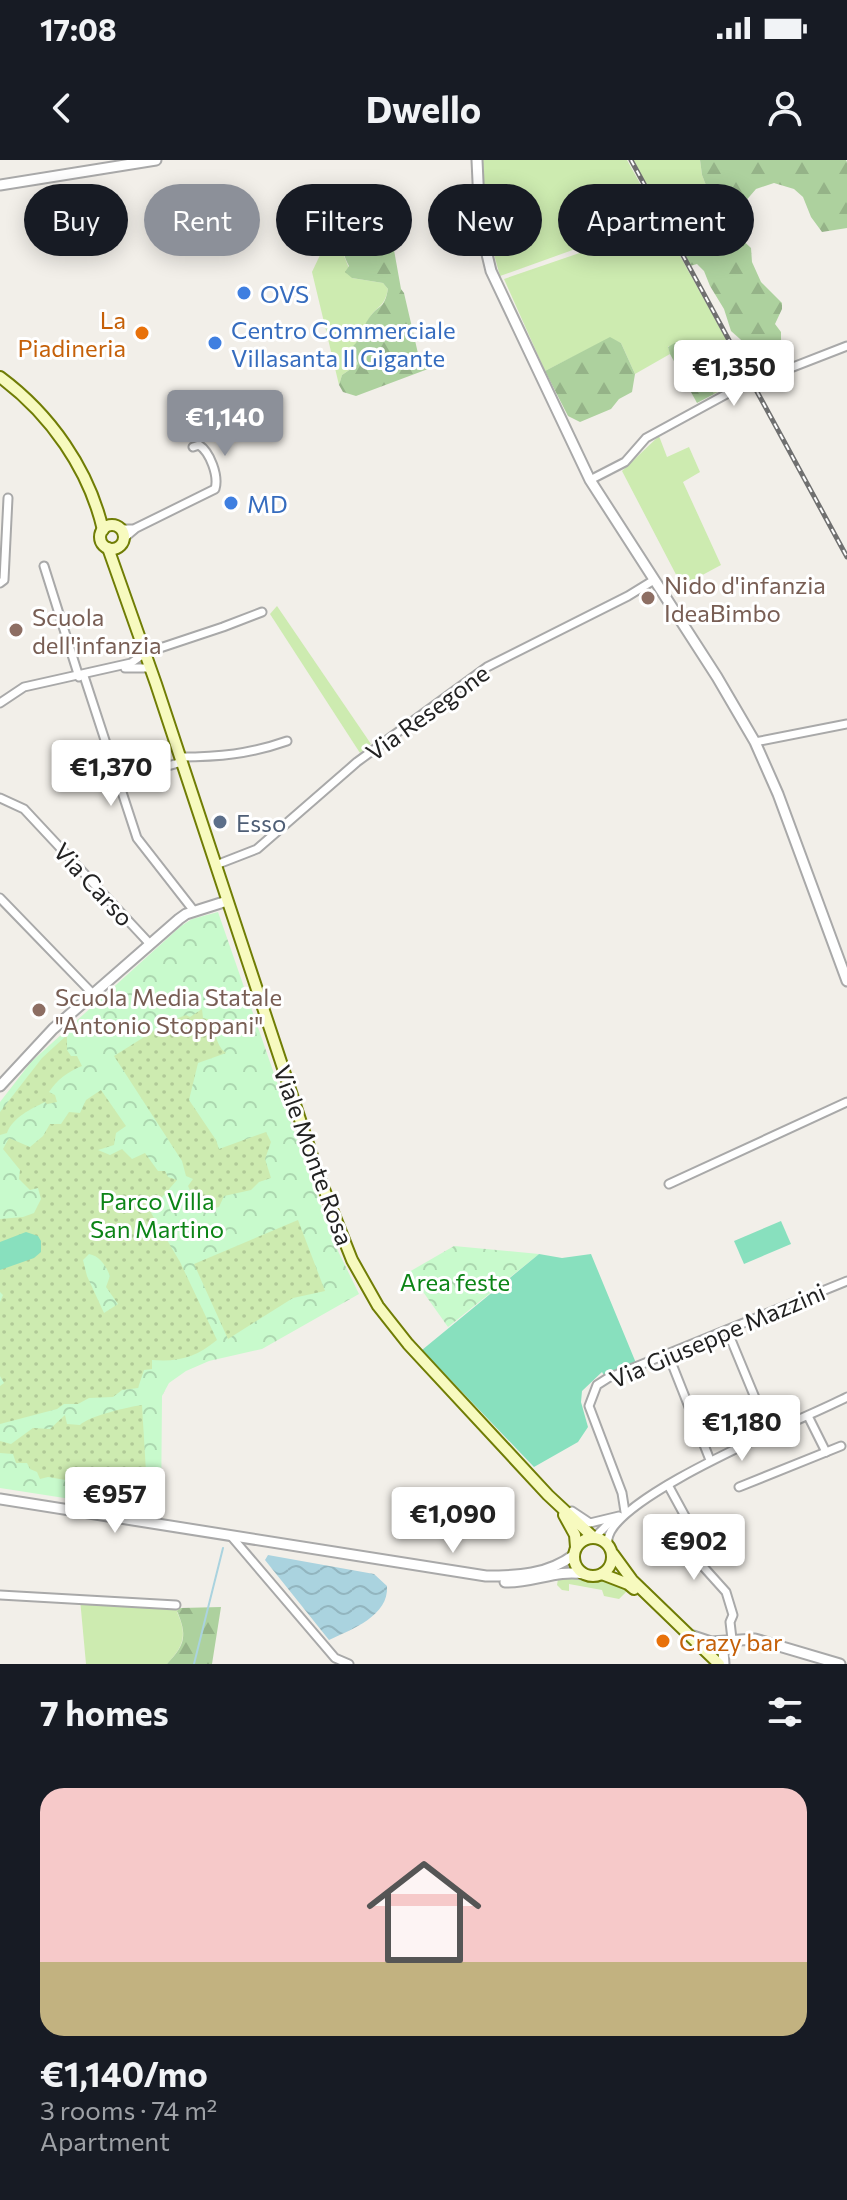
<!DOCTYPE html>
<meta charset="utf-8">
<style>
:root{--surface:#171b24;--page:#242831;--text:#f1f3f6;--muted:#9ea1a6;--accent:#8c9099}
body{margin:0;font-family:Commissioner,sans-serif;background:var(--page);color:var(--text);height:100vh;display:flex;flex-direction:column;font-size:30px;white-space:nowrap}
*{box-sizing:border-box;margin:0}
p{font-size:26px;color:var(--muted)}
.icon{flex:none;width:44px;height:44px;fill:none;stroke:currentColor;stroke-width:2;stroke-linecap:round;stroke-linejoin:round}
.map{position:relative;height:1504px;overflow:hidden}
.side{display:flex;flex-direction:column;background:var(--surface);flex:1}
.side>*{flex:none}
.top-card{position:absolute;left:24px;top:24px;width:800px;height:72px;display:flex;gap:16px}
.price{position:absolute;translate:-50% -68px;padding:0 18px;border-radius:8px;background:#fff;color:#222;font-size:26px;line-height:52px;filter:drop-shadow(0 2px 4px #0008)}
.price::after{content:'';position:absolute;left:50%;top:48px;width:24px;height:18px;margin-left:-12px;background:inherit;clip-path:polygon(0 0,100% 0,50% 100%)}
.price.on{background:var(--accent);color:#fff}
ul{padding:0;list-style:none}
li{display:grid;align-content:center;gap:16px;height:424px;padding:0 40px}
li span{display:grid;place-items:center;height:248px;border-radius:24px;color:#555}
li>.icon{margin-inline-start:auto}
span .icon{width:144px;height:144px;fill:#fffc;stroke-width:1}
li b{font-size:34px}
h2{display:flex;justify-content:space-between;align-items:center;height:96px;padding:0 40px;font-size:34px}
.pill{padding:0 28px;border-radius:36px;background:var(--surface);box-shadow:0 4px 20px #0003;font-size:28px;line-height:72px}
.pill.on{background:var(--accent);color:#fff}
.status{display:flex;justify-content:space-between;align-items:center;height:56px;padding:0 40px;background:var(--surface);direction:ltr}
.status svg{height:22px;fill:currentColor}
header{display:flex;justify-content:space-between;align-items:center;height:104px;padding:0 40px;background:var(--surface);font-size:36px;font-weight:700}
.map>svg:first-child{display:block}
.grass{fill:#cdebb0}
.forest{fill:url(#forest-firs)}
.park{fill:url(#park-crowns)}
.garden{fill:url(#garden-dots);fill-rule:evenodd}
.pitch{fill:#88e0be}
.water{fill:url(#water-waves)}
.lines{fill:none;stroke-linecap:round;stroke-linejoin:round}
.stream{stroke:#aad3df;stroke-width:2}
.minor-casing{stroke:#a9a9a9;stroke-width:11}
.tertiary-casing{stroke:#a9a9a9;stroke-width:13}
.secondary-casing{stroke:#707d05;stroke-width:14}
.minor{stroke:#fff;stroke-width:7}
.tertiary{stroke:#fff;stroke-width:9}
.secondary{stroke:#f7fabf;stroke-width:10}
.rail-casing{stroke:#707070;stroke-width:5}
.rail{stroke:#fff;stroke-width:2;stroke-dasharray:6;stroke-linecap:butt}
.shop-dot{fill:#3f7fe0;stroke:#fff;stroke-width:3}
.food-dot{fill:#e8710a;stroke:#fff;stroke-width:3}
.education-dot{fill:#8d6e63;stroke:#fff;stroke-width:3}
.service-dot{fill:#5c6f8a;stroke:#fff;stroke-width:3}
.labels{text-anchor:middle;dominant-baseline:central;stroke-width:6;stroke-linejoin:round;paint-order:stroke}
.shop-label{font-size:24px;fill:#366cbe;stroke:#fff;text-anchor:start}
.food-label{font-size:24px;fill:#c56008;stroke:#fff;text-anchor:end}
.education-label{font-size:24px;fill:#785e54;stroke:#fff;text-anchor:start}
.street-label{font-size:24px;fill:#222;stroke:#fff}
.service-label{font-size:24px;fill:#4e5e75;stroke:#fff;text-anchor:start}
.park-label{font-size:24px;fill:#0c8416;stroke:#fff}
</style>
<div class="status"><b>17:08</b><svg viewBox="0 0 49 12"><path d="M0 12V9h3v3zM5 12V6h3v6zM10 12V3h3v9zM15 12V0h3v12zM26 1h20v11H26zM47 4h2v5h-2z"/></svg></div>
<header><svg class="icon" aria-label="back" viewBox="0 0 24 24"><path d="M15 5l-7 7 7 7"/></svg>Dwello<svg class="icon" aria-label="person" viewBox="0 0 24 24"><circle cx="12" cy="8" r="4"/><path d="M4 21q1-7 8-7t8 7"/></svg></header>
<div class="map">
<svg width="847" height="1504" viewBox="0 0 847 1504">
<defs>
<pattern id="forest-firs" width="22" height="20" patternUnits="userSpaceOnUse" patternTransform="scale(2)"><rect width="22" height="20" fill="#add19e"/><path d="M5 1l3.5 6h-7zM16 11l3.5 6h-7z" fill="#95b388"/></pattern>
<pattern id="park-crowns" width="20" height="18" patternUnits="userSpaceOnUse" patternTransform="scale(2)"><rect width="20" height="18" fill="#c8facc"/><path d="M2 6a3 3 0 1 1 6 0M12 15a3 3 0 1 1 6 0" fill="none" stroke="#acd6af"/></pattern>
<pattern id="garden-dots" width="8" height="8" patternUnits="userSpaceOnUse" patternTransform="scale(2)"><rect width="8" height="8" fill="#cdebb0"/><path d="M2 2h.1M6 6h.1" fill="none" stroke="#b0c997" stroke-width="1.8" stroke-linecap="round"/></pattern>
<pattern id="water-waves" width="16" height="10" patternUnits="userSpaceOnUse" patternTransform="scale(2)"><rect width="16" height="10" fill="#aad3df"/><path d="M0 5q4-4 8 0t8 0" fill="none" stroke="#92b5bf"/></pattern>
</defs>
<rect width="100%" height="100%" fill="#f2efe9"/>
<g class="grass">
<path d="M482,0H627L747,217L714,234C702,207 699,196 668,186L670,194L635,214L621,183L610,178L545,211L504,119L658,66L651,62L500,116L487,69Z"/>
<path d="M633,0H700L702,15L711,38L690,58L669,67Z"/>
<path d="M349,68C334,89 347,96 352,118L383,123L388,129C384,148 379,144 370,157C365,164 356,187 353,196L358,204L342,215L339,225L312,112L321,93L329,87L333,75Z"/>
<path d="M659,276L667,297L689,287L700,312L683,322L721,405L682,426L622,311Z"/>
<path d="M277,446L371,584L360,593L270,454Z"/>
<path d="M577,1415C597,1423 606,1417 626,1428V1432L619,1439L604,1436L602,1430L569,1424V1431L562,1430L557,1425L558,1419L562,1416Z"/>
<path d="M80,1439L176,1445L181,1448L177,1452C187,1474 185,1485 167,1504H86Z"/>
</g>
<g class="forest">
<path d="M700,0H846L847,2V68L822,72L811,57L803,37L794,29L774,23L756,29L732,57L734,72L751,88L752,102L761,122L782,143V149L775,164L781,172V182L758,195L731,171L724,149L710,126L704,111L697,104L690,106L669,67L690,58L711,38L702,15Z"/>
<path d="M387,51L401,129L404,133L420,202L444,203L356,236L343,232L339,225L342,215L358,204L352,187C363,178 362,167 369,158C380,143 384,150 388,129L383,123L352,118L345,112L349,106C329,68 358,64 387,51Z"/>
<path d="M610,177L621,183L635,214L632,232L619,239L611,249L580,262L568,256L545,211Z"/>
<path d="M678,181L700,204L714,234L697,243L670,194L668,187Z"/>
<path d="M221,1447L212,1504H167C186,1484 187,1475 177,1451L181,1448Z"/>
</g>
<g class="park">
<path d="M218,752L306,1006L338,1091L359,1134L262,1189L209,1201L186,1211L169,1223L162,1236L161,1353L0,1328V942L31,902L181,766L192,759Z"/>
<path d="M454,1086L539,1094L448,1167L409,1112Z"/>
</g>
<g class="garden">
<path d="M202,849L203,858L217,861C214,873 216,885 226,893L198,903L189,940L216,980L219,989L266,972L271,982L265,999L271,1018L259,1022L251,1030L224,1036L219,1047L196,1053L197,1045L188,1026L193,1019L186,1016L182,1001L114,896L168,862L186,855L190,857Z"/>
<path d="M67,875V890L71,896H77L82,906C67,912 57,920 49,932L55,935L57,942L47,944L45,942C31,949 13,957 7,973L0,975V952L42,898Z"/>
<path d="M101,930L126,966L116,973L114,985L98,990L110,995L122,989L132,999L145,993L158,1011H165L168,1017L177,1020L150,1051L180,1102L217,1180C196,1197 180,1202 152,1200V1209L144,1210L138,1228L122,1230L113,1237L89,1238L78,1244H64L57,1249L0,1264V1226L4,1223L0,1216V1142L3,1135L0,1132V1059L23,1057L34,1053L41,1039L38,1028L30,1030L19,1019L20,1010L3,989L9,978L30,987L43,976L50,964H61L69,952L80,953L86,940ZM89,1094C100,1096 106,1106 110,1116L106,1127L118,1144L104,1153L87,1116L83,1100Z"/>
<path d="M298,1060L325,1131L293,1138L228,1179L194,1104Z"/>
<path d="M142,1245L146,1312L138,1327L125,1330L48,1317L40,1319L37,1312L30,1309L27,1303H16L13,1294L0,1293V1281L11,1284L33,1268L50,1269L65,1255L67,1264L80,1265C89,1256 128,1247 142,1245Z"/>
</g>
<g class="pitch">
<path d="M781,1061L791,1084L744,1104L734,1081Z"/>
<path d="M26,1072L38,1076L41,1081V1092L34,1098L0,1110V1082Z"/>
<path d="M539,1094L562,1098L591,1094L636,1203L605,1217L602,1212L582,1231L581,1242L588,1267L578,1282L534,1307L422,1190Z"/>
</g>
<path class="water" d="M268,1395L374,1414L387,1426C389,1456 352,1469 329,1480L265,1400Z"/>
<g class="lines">
<path class="stream" d="M194,1504L223,1388"/>
<defs>
<g id="minor">
<path d="M590,320L625,302L646,278L734,230L847,186"/>
<path d="M120,369H134"/>
<path d="M123,379L136,368L215,329C219,316 210,292 199,285L193,287"/>
<path d="M44,406L79,517"/>
<path d="M0,423L4,420L8,338"/>
<path d="M125,508H150"/>
<path d="M84,516L137,678L194,751"/>
<path d="M0,543L24,527L131,503L145,493L223,467L262,452"/>
<path d="M755,582L847,564"/>
<path d="M180,597C219,597 250,594 287,581"/>
<path d="M118,620L182,602"/>
<path d="M0,638L24,649L150,784"/>
<path d="M216,705L257,689L357,602L487,507L628,436L654,420"/>
<path d="M0,738L92,833"/>
<path d="M669,1024L847,942"/>
<path d="M727,1170L770,1274"/>
<path d="M668,1194L710,1300"/>
<path d="M808,1256L826,1292"/>
<path d="M668,1325L692,1369L699,1402L726,1432L733,1455L730,1462L732,1479"/>
<path d="M739,1327L841,1286"/>
<path d="M572,1351L590,1363L619,1356"/>
<path d="M625,1352L622,1333L589,1246L597,1225L608,1218L847,1121"/>
<path d="M231,1376L335,1498L349,1504"/>
<path d="M595,1377L613,1359"/>
<path d="M608,1384C600,1340 809,1257 847,1237"/>
<path d="M0,1435L176,1445"/>
</g>
<g id="tertiary">
<path d="M477,0L480,65L491,111L590,320L717,517L755,582L778,634L847,821"/>
<path d="M0,25L156,0"/>
<path d="M0,926L53,869L179,759L186,754L227,741"/>
<path d="M0,1339L486,1416C518,1416 547,1415 574,1395"/>
<path d="M505,1422C533,1423 557,1409 584,1414"/>
<path d="M693,1476L711,1482L755,1479L840,1504"/>
<path d="M724,1504L723,1491L732,1479"/>
</g>
<g id="secondary">
<path d="M0,217C50,254 89,309 103,370"/>
<circle cx="112" cy="377" r="12"/>
<path d="M108,388L156,524L318,1014L352,1100L378,1146L408,1184L548,1335L593,1377"/>
<path d="M564,1355L575,1375L576,1387"/>
<circle cx="593" cy="1397" r="19"/>
<path d="M613,1394L632,1420L719,1504"/>
<path d="M602,1414L628,1424L634,1429"/>
</g>
</defs>
<use href="#minor" class="minor-casing"/>
<use href="#tertiary" class="tertiary-casing"/>
<use href="#secondary" class="secondary-casing"/>
<use href="#minor" class="minor"/>
<use href="#tertiary" class="tertiary"/>
<use href="#secondary" class="secondary"/>
<defs>
<path id="rail" d="M631,0L847,397"/>
</defs>
<use href="#rail" class="rail-casing"/>
<use href="#rail" class="rail"/>
</g>
<g class="shop-dot">
<circle cx="244" cy="133" r="8"/>
<circle cx="215" cy="183" r="8"/>
<circle cx="231" cy="343" r="8"/>
</g>
<g class="food-dot">
<circle cx="142" cy="173" r="8"/>
<circle cx="663" cy="1481" r="8"/>
</g>
<g class="education-dot">
<circle cx="648" cy="438" r="8"/>
<circle cx="16" cy="470" r="8"/>
<circle cx="39" cy="850" r="8"/>
</g>
<circle class="service-dot" cx="220" cy="662" r="8"/>
<g class="labels">
<g class="shop-label">
<text x="260" y="133">OVS</text>
<text x="231" y="169">Centro Commerciale<tspan x="231" dy="28">Villasanta Il Gigante</tspan></text>
<text x="247" y="343">MD</text>
</g>
<g class="food-label">
<text x="126" y="159">La<tspan x="126" dy="28">Piadineria</tspan></text>
<text x="679" y="1481" text-anchor="start">Crazy bar</text>
</g>
<g class="education-label">
<text x="664" y="424">Nido d'infanzia<tspan x="664" dy="28">IdeaBimbo</tspan></text>
<text x="32" y="456">Scuola<tspan x="32" dy="28">dell'infanzia</tspan></text>
<text x="55" y="836">Scuola Media Statale<tspan x="55" dy="28">"Antonio Stoppani"</tspan></text>
</g>
<g class="street-label">
<text transform="translate(427 552) rotate(-36)">Via Resegone</text>
<text transform="translate(94 724) rotate(47)">Via Carso</text>
<text transform="translate(314 995) rotate(70)">Viale Monte Rosa</text>
<text transform="translate(717 1175) rotate(-23)">Via Giuseppe Mazzini</text>
</g>
<g class="service-label">
<text x="236" y="662">Esso</text>
</g>
<g class="park-label">
<text x="157" y="1040">Parco Villa<tspan x="157" dy="28">San Martino</tspan></text>
<text x="455" y="1121">Area feste</text>
</g>
</g>
</svg>
<b class="price" style="left:734px;top:248px">€1,350</b>
<b class="price on" style="left:225px;top:298px">€1,140</b>
<b class="price" style="left:111px;top:648px">€1,370</b>
<b class="price" style="left:742px;top:1303px">€1,180</b>
<b class="price" style="left:115px;top:1375px">€957</b>
<b class="price" style="left:453px;top:1395px">€1,090</b>
<b class="price" style="left:694px;top:1422px">€902</b>
<div class="top-card">
<a class="pill">Buy</a>
<a class="pill on">Rent</a>
<a class="pill">Filters</a>
<a class="pill">New</a>
<a class="pill">Apartment</a>
</div>
</div>
<section class="side">
<h2>7 homes<svg class="icon" aria-label="filters" viewBox="0 0 24 24"><path d="M4 7h16M4 17h16"/><circle cx="9" cy="7" r="2"/><circle cx="15" cy="17" r="2"/></svg></h2>
<ul>
<li><span style="background:linear-gradient(#f6c9c9 70%,#c2b280 0)"><svg class="icon" aria-label="home" viewBox="0 0 24 24"><path d="M3 11l9-7 9 7M6 9v11h12V9"/></svg></span><div><b>€1,140/mo</b><p>3 rooms · 74 m²</p><p>Apartment</p></div></li>
</ul>
</section>
